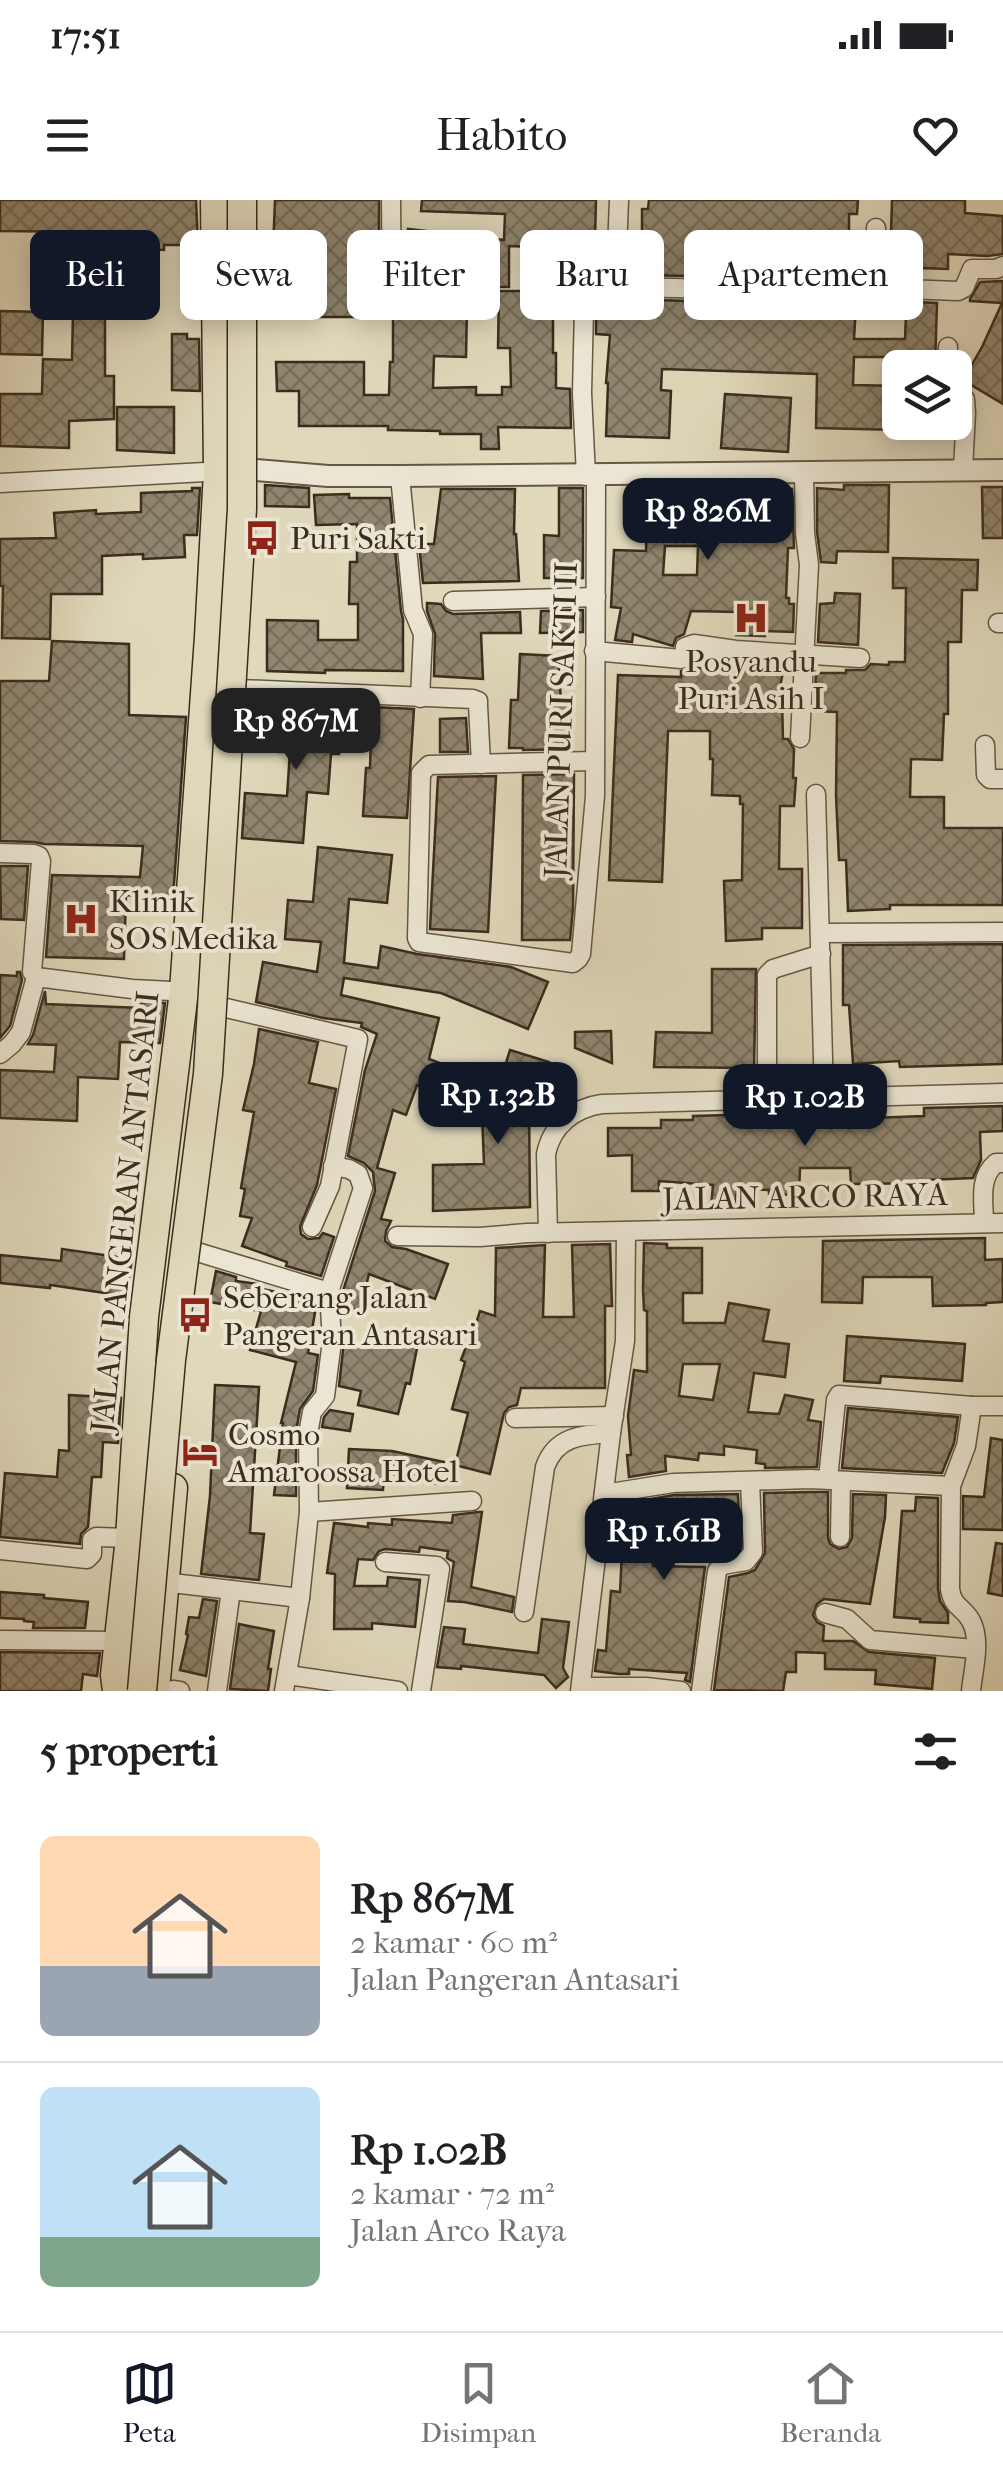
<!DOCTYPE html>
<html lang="id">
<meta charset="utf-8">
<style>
:root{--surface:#fff;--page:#f2f2f2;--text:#202124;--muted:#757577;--line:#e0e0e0;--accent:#111827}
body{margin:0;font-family:"IM FELL French Canon",serif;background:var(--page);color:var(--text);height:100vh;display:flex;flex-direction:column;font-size:38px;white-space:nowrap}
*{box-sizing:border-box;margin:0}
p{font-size:32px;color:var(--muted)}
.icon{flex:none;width:55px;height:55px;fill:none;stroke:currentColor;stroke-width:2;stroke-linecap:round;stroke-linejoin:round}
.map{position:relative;height:1491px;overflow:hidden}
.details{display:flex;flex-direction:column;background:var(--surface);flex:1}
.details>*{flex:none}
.top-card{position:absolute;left:30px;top:30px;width:945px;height:90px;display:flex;gap:20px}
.controls{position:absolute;left:882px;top:150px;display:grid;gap:20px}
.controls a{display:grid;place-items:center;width:90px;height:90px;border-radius:15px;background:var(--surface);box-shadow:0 5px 25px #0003;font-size:50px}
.price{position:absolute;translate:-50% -85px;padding:0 22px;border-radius:20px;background:var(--accent);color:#fff;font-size:32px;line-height:65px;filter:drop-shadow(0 2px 5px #0008)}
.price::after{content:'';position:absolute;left:50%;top:60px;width:30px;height:22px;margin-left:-15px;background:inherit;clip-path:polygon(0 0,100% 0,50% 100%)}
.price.current{background:#222;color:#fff}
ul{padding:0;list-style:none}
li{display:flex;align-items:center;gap:30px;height:250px;padding:0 40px}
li+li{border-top:2px solid var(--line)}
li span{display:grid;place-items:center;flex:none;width:280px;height:200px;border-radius:15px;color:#555}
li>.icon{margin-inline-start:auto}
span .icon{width:120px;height:120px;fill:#fffc;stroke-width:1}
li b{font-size:42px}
h2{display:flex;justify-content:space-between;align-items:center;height:120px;padding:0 40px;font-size:42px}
.pill{padding:0 35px;border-radius:15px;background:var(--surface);box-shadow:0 5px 25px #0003;font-size:35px;line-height:90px}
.pill.current{background:var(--accent);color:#fff}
.status{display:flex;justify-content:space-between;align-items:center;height:70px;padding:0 50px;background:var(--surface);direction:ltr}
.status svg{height:28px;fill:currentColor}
header{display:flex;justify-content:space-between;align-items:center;height:130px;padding:0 40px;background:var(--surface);font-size:45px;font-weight:600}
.dock{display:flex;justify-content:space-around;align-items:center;height:140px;border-top:2px solid var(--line);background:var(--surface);font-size:28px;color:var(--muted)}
.dock a{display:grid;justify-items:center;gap:5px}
.dock .current{color:var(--accent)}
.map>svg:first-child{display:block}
.building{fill:url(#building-cross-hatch);stroke:#3a2d1d;stroke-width:2.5;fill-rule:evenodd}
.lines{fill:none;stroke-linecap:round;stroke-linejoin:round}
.minor-casing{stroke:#645844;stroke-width:21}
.tertiary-casing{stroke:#645844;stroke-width:24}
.primary-casing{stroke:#3a2d1d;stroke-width:31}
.minor{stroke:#ebe6d3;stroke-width:18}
.tertiary{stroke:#ebe6d3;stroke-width:20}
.primary{stroke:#e0d8bb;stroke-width:28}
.primary-bridge-casing{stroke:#3a2d1d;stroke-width:31;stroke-linecap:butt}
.primary-bridge{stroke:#e0d8bb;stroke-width:28}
.labels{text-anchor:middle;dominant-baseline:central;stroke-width:8;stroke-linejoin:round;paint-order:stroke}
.poi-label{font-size:32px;fill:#3a2d1d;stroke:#ebe6d3;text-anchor:start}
.street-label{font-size:32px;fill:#3a2d1d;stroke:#ebe6d3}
</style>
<div class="status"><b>17:51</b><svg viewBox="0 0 49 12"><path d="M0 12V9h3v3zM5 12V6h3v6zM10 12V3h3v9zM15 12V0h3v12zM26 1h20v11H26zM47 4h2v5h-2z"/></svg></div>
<header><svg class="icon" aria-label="menu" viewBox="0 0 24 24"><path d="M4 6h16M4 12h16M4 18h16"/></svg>Habito<svg class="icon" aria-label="heart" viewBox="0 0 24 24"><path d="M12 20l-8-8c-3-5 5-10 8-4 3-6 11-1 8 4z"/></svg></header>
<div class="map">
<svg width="1003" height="1491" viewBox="0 0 1003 1491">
<defs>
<pattern id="building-cross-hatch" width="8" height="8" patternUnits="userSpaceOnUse" patternTransform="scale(2.5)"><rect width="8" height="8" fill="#90866f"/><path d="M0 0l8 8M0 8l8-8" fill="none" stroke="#776e5b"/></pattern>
</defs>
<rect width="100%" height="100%" fill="#e0d8bb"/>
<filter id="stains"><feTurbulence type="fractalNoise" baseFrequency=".002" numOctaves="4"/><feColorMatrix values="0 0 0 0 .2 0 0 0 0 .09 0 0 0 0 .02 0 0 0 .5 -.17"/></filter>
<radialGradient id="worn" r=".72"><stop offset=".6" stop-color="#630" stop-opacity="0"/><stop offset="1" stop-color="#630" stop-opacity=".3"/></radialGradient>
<g class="building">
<path d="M0,0H196L198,45H164V50L145,49V91H113V102H105V176H114V219L69,221V248L0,246V194H42L43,159L72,160L73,112H92L91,32L0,31Z"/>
<path d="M275,0H379V86H364V117H320L321,99L274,98V75H263L265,50H273Z"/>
<path d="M422,0H596L594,78L554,76L556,48L509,46V87H485V56L439,51L438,84L475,86L474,109L467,108L466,157L434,156L433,188L476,187V195H502V187H511L510,148H498L499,91H553V153H556V188L570,189L571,228L498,227L499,249H481V234H440V231L388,230V226H299V191H277L276,162H364V195H389L390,162H393V118L402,113L404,106V48H408V29L504,40L505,14L421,11Z"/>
<path d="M649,0H858L857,14H849V49H818L817,59L788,58V67L736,65V77L642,75V9H648Z"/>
<path d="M892,0H965V13L1003,16V54L987,56L948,54V69L890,67Z"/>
<path d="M1003,81V204L963,180L982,147L1002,103L970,101V99L980,82Z"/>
<path d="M623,99L856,106L854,139H905L906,114L890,113L891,101L937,103L935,167L898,168V157H854L853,185L900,186V230L816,228L817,174L662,169L661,190L671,191L669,238L606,236L608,183H606L610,135L596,134V111L610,100L623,101Z"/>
<path d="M0,111L43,112L42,155L0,154Z"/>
<path d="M172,134H187V139H199L200,191L172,190Z"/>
<path d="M725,194L791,198L788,252L721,248Z"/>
<path d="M117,207H174V253L117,250Z"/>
<path d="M265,285L309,288V307L265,306Z"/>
<path d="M844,285H889L888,352L837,351L836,363L821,362L817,332V288L844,290Z"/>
<path d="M779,286V288L792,289L794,348H788L786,398H789V404H794L793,432L765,431V436L736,435L737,412L691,411L684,434L676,438L673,446L633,434L632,442L615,440L621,408L611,407L614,350L646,351L647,296L694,297V287ZM665,346H698L697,375H663Z"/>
<path d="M982,287H1003V338H983Z"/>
<path d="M192,288H200L197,335H184L185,357L143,359V354L102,356V394H51L50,439L2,438L3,386H0V339L56,338L54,313L96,310V314L141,312V293L192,291Z"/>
<path d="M559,288H583V378H544V335L559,336Z"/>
<path d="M441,289H515L514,334H516L519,381L423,383L419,344H434Z"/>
<path d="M349,294V298H390L401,411L403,419V471L325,470V473L267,471V420L318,421V440H358V404H349L350,362H357V324L316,325L314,295Z"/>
<path d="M893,358L978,360L977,390H962L961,442H948V514H944L942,560L911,559L910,597H944V628H1003V705H890V709L848,711L846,660H839L836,596L837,512L814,511L816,473H846V470H865L871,464L889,465V462H905L906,388H893Z"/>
<path d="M835,393L860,394L858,445L818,442L820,404L834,403Z"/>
<path d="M427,403L441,404L446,411L453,414L520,412L521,433H481L483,479L434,476L435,434L427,411Z"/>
<path d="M583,410V432L540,433L541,411Z"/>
<path d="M52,441L129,444V515L186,517L173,698L126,695L124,759L46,757L52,675L140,677L143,646L44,644L34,642L0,641V481H49Z"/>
<path d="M520,454L558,456L561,501L571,502L570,549L523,550V548H509L511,500H518Z"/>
<path d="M743,464L783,471L778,499H782L783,539H788L794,549L793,578H796L794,606H780L779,669H802V728H762V739L726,741L724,681L742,680L743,604H740V596L712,595L713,559H710V531H668L662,682L609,680L618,475L681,477V471L691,467L741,474Z"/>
<path d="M281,503L341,506L339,554H331L328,594L307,592L303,643L242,638L245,593L287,596L290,552H278Z"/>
<path d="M372,507L414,509L407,618L363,616L366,568H370Z"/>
<path d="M466,518L468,552H440V519Z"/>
<path d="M574,574L573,708L570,740H522L523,575Z"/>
<path d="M496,576L488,732L430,729L438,577Z"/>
<path d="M318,647L392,655L387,703L349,699L344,763L378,768L381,746L417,754L511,767L548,782L528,829L441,793L344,778L341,795L439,818L429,859L460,871L450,897L417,885L406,915L393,910L377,968L395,973L381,1019L391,1021L386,1031L385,1041L392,1047L406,1049L448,1064L435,1099L369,1074L360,1110L342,1107V1094L375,991L373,972L364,963L348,956L365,870L377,834L361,827L362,823L323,818L256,802L263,762L317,772L321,742L285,739L288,700L313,702Z"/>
<path d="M0,666H28L24,720L1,719Z"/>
<path d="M1003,744V864L900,867L899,861L853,864L849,805H843V745Z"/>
<path d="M712,769H756L754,868L654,867L656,832L712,833Z"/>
<path d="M17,772H20L22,780L10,826L0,838V775L17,776Z"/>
<path d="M45,791L46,804L141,808V802L165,803L160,843L120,842L118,879L78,877L77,921L0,918V870L54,872L56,845L28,844L33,835Z"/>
<path d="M259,829L318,842L309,883L336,889L317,985L300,1027L301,1034L308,1039L319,1038L323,1033L334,1037L321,1076L286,1066L287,1062L242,1046L252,1018L240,1016L245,989L241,988L254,912L243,910L254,864Z"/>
<path d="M611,831L612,863L575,848V832Z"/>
<path d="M510,850L549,862L536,906L529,904L530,1007L433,1011V965L484,964L482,914H490Z"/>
<path d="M1003,906V931L980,932L981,960L973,978L926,980V983L851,984L850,968H800L799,995L769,994V990L737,989L735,1009L711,1007L713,985L659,981V991H632V955L608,956V928H661V920H693V916L767,914L807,915V911L839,910V914L871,913V918L924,916V908Z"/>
<path d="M985,1038V1060L1003,1059V1102L986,1103V1105L933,1106L932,1077H863L862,1103L822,1102L823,1041Z"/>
<path d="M644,1043L667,1044V1048H702V1093H683V1123H725L729,1103L769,1110L763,1141L789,1144L785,1177L754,1173L748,1212L779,1214L785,1195L813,1200L808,1220L821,1222L817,1267L765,1268V1264L756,1263L757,1250L724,1246V1255L699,1253L698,1260L665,1256L666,1271L629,1277L627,1255H631L628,1216L634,1170L647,1172V1111L644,1110L643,1089ZM683,1164H720L713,1200L679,1196Z"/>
<path d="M610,1044L612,1106H605V1188H521L517,1205L509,1207L504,1213L490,1274L455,1265L468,1213L452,1209L465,1162L461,1160L466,1147L468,1148L480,1111L495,1116L496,1048L545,1045L543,1117H574L572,1045Z"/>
<path d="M62,1049L132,1059L126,1096L50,1085V1088L0,1083V1055L61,1061Z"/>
<path d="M216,1071L236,1077V1081L258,1084V1088L317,1101L308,1153L318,1155L313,1191L300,1209L296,1232V1296L274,1295L283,1223H281L296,1162L250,1150L261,1111L210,1102Z"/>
<path d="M847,1136L965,1144L962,1181L881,1176L880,1183L844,1181Z"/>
<path d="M373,1140L417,1148L410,1184L406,1183L398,1214L358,1205L361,1191L339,1186L344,1141L372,1146Z"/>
<path d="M215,1185L259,1187L250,1333L264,1334L259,1380L201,1374L210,1296Z"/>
<path d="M69,1195L121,1198L118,1243L103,1242L101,1277H92L88,1327L81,1334L80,1344L0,1337L5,1273L57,1277L59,1250L69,1251Z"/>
<path d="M848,1208L958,1217L954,1243L942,1273L842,1268Z"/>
<path d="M330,1210L353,1214L350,1231L322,1227L324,1217Z"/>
<path d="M991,1238L1003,1240V1330L963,1329V1296L984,1297Z"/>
<path d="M349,1249L392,1251L444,1262L439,1284L384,1272L383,1290L347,1288Z"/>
<path d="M810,1292H828V1338L830,1344L839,1349L847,1347L852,1338L853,1294L886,1295L885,1317L870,1404L824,1399L817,1404L813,1415L817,1422L824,1426L823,1441H853L869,1452L935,1458L932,1489L875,1484L876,1470L825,1469V1453L796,1452V1472H786L783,1491L714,1490L729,1377L748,1373L755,1370L765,1353L764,1293Z"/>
<path d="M738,1294L740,1343L652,1352L653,1366L705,1367L690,1482L685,1480L687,1473L629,1469V1474H619L595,1471L598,1450L606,1451L611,1391L620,1392L622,1352H630L628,1303L674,1295Z"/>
<path d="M916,1297L938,1298V1389L940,1401L948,1413V1423L920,1422V1419L894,1417L902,1311H915Z"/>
<path d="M478,1312H482L471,1387L514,1397L512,1412L464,1402L448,1401L454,1362L447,1358L448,1351L420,1347L419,1352L385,1349L379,1351L373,1360L358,1359L354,1386H387L388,1377L420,1380L415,1427L372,1423V1429H334L335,1374L327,1373L334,1323L368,1327V1323L392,1325V1319L452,1323L453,1315Z"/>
<path d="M996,1343L1003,1344V1396L988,1393Z"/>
<path d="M0,1392L44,1395V1398L88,1402L85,1428H33L34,1422L24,1421V1419L0,1418Z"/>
<path d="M203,1399L217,1401L206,1476L180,1470L188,1435L186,1434L189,1417L199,1418Z"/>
<path d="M542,1419L569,1422L563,1468L568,1477L556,1488L544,1475L461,1466V1469L437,1467L444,1427L465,1429L463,1444L538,1453Z"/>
<path d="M239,1424L274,1431L268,1469H271L268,1491L230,1489Z"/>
<path d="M0,1452L100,1453L97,1476L83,1474L81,1491H0Z"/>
</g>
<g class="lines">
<defs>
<g id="minor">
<path d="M391,0L392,106"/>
<path d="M876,28L878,88"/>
<path d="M612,85L627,87L862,92L878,88L958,91L964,88L972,69H996L1003,66"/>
<path d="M947,168L948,147"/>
<path d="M955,190L961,194L965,199L966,213L963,269"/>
<path d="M400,276L413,410L423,434L420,498"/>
<path d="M586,276L582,193L584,108C588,94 600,92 612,85L616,74L619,0"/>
<path d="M0,283L224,271"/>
<path d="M453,401L596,397"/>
<path d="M998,423H1003"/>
<path d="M594,451L681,459L684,456L685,447L694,444L736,450L860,458"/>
<path d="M240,489L473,499L478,501V505L481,564"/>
<path d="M800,538L809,365L805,333L804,273"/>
<path d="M985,545L986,575L990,579H1003"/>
<path d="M594,561L429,565L421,573L417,738L419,742L573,763L578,759L581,754L595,596L596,276"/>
<path d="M816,594L824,897"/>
<path d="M0,653L34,654L39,656L41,661L32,772L36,777L132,789L192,792"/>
<path d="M821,733L1003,732"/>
<path d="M222,807L358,839L330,986L312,1027"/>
<path d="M0,854L12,844L21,832L36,777"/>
<path d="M767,898V775L773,769L821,754"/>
<path d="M984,1023C984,1002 978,978 996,963H1003"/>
<path d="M548,1033L546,954C552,925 574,908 602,904L1003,893"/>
<path d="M397,1036L480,1037L527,1033L1003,1023"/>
<path d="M194,1051L329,1092"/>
<path d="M515,1218L614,1216"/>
<path d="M828,1279L836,1200L839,1195L972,1206"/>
<path d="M604,1294L673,1283L810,1279L951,1286"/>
<path d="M309,1312L472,1301"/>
<path d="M840,1337L841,1281"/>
<path d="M0,1350L87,1359L92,1354V1340L96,1337L130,1338"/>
<path d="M385,1362L437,1366L440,1369L421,1491"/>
<path d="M172,1383L300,1398"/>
<path d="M524,1412L545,1267C556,1236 582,1235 611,1233"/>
<path d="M825,1413L847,1419L870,1440L975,1449"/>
<path d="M0,1440L119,1441"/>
<path d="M288,1475L398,1491"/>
<path d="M581,1487H646L681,1491"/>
<path d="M173,1490L180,1491"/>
<path d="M217,1491L231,1390"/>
<path d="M284,1491L300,1398L309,1312L308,1234L312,1212L325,1196L332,1141L329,1092L363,988L358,974L349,969L333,966"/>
<path d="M580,1491L611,1233L625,1141L626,1032"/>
<path d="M701,1491L717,1371L722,1365L746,1361L753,1352L750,1282"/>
<path d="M971,1491C973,1471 981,1442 972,1423C965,1407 953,1409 950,1389L951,1286L966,1246L972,1206H1003"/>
</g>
<path id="tertiary" d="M256,270L328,276H400L1003,270"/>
<g id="primary">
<path d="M117,1491L115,1475L130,1338L144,1117L184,791L209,437L218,272L215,0"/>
<path d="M155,1491L173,1288"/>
</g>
</defs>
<use href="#minor" class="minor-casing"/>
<use href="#tertiary" class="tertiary-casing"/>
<use href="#primary" class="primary-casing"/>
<use href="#minor" class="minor"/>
<use href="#tertiary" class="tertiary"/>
<use href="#primary" class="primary"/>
<defs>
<path id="primary-bridge" d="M142,1491L171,1160L208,874L242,309V0"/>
</defs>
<use href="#primary-bridge" class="primary-bridge-casing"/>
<use href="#primary-bridge" class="primary-bridge"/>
</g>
<defs>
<symbol id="bus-bare" viewBox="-9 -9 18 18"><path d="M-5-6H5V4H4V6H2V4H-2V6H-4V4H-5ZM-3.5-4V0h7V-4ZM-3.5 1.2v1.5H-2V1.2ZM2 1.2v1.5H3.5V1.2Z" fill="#8f2418" stroke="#ebe6d3" stroke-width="2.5" paint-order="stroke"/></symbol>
<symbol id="hospital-bare" viewBox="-9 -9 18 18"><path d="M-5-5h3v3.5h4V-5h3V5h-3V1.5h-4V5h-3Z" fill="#8f2418" stroke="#ebe6d3" stroke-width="2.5" paint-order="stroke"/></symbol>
<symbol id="hotel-bare" viewBox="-9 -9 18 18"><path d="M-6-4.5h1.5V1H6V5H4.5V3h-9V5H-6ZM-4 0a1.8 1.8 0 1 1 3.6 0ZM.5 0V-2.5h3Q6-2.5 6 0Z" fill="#8f2418" stroke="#ebe6d3" stroke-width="2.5" paint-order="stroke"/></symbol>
</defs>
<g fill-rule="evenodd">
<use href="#bus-bare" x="237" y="313" width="50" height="50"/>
<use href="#hospital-bare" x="726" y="393" width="50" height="50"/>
<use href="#hospital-bare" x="56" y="694" width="50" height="50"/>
<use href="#bus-bare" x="170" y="1090" width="50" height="50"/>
<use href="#hotel-bare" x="175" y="1227" width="50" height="50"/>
</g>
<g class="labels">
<g class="poi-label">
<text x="290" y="338">Puri Sakti</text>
<text x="751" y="461" text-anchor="middle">Posyandu<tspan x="751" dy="37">Puri Asih I</tspan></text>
<text x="109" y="701">Klinik<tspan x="109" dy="37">SOS Medika</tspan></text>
<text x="223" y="1097">Seberang Jalan<tspan x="223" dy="37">Pangeran Antasari</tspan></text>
<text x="228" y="1234">Cosmo<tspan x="228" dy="37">Amaroossa Hotel</tspan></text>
</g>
<g class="street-label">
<text transform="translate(561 520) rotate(-88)">JALAN PURI SAKTI II</text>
<text transform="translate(805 997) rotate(-1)">JALAN ARCO RAYA</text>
<text transform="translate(125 1012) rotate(-84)">JALAN PANGERAN ANTASARI</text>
</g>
</g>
<rect width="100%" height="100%" filter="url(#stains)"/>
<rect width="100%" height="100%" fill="url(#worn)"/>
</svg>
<div class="controls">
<a><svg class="icon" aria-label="layers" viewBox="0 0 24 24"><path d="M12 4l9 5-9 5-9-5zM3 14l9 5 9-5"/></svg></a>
</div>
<b class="price" style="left:708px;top:363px">Rp 826M</b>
<b class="price current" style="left:296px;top:573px">Rp 867M</b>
<b class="price" style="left:498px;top:947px">Rp 1.32B</b>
<b class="price" style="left:805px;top:949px">Rp 1.02B</b>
<b class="price" style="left:664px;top:1383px">Rp 1.61B</b>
<div class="top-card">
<a class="pill current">Beli</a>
<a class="pill">Sewa</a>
<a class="pill">Filter</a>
<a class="pill">Baru</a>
<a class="pill">Apartemen</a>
</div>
</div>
<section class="details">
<h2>5 properti<svg class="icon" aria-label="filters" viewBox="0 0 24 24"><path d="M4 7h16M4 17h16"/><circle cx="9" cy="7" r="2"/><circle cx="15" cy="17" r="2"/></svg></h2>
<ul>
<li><span style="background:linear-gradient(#ffd9b3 65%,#9aa5b1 0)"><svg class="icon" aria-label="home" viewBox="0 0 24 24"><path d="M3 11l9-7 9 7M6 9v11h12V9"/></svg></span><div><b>Rp 867M</b><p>2 kamar · 60 m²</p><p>Jalan Pangeran Antasari</p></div></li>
<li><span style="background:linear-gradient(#bfe0f5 75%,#7fa58c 0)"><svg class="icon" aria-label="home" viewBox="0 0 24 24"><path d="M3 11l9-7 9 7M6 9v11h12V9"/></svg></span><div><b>Rp 1.02B</b><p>2 kamar · 72 m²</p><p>Jalan Arco Raya</p></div></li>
</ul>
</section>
<nav class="dock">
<a class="current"><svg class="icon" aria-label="map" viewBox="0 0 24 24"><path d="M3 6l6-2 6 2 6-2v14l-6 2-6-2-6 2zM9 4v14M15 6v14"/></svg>Peta</a>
<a><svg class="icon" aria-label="saved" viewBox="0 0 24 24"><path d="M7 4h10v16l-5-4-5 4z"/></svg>Disimpan</a>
<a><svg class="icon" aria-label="home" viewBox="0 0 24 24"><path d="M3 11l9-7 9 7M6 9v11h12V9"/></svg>Beranda</a>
</nav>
